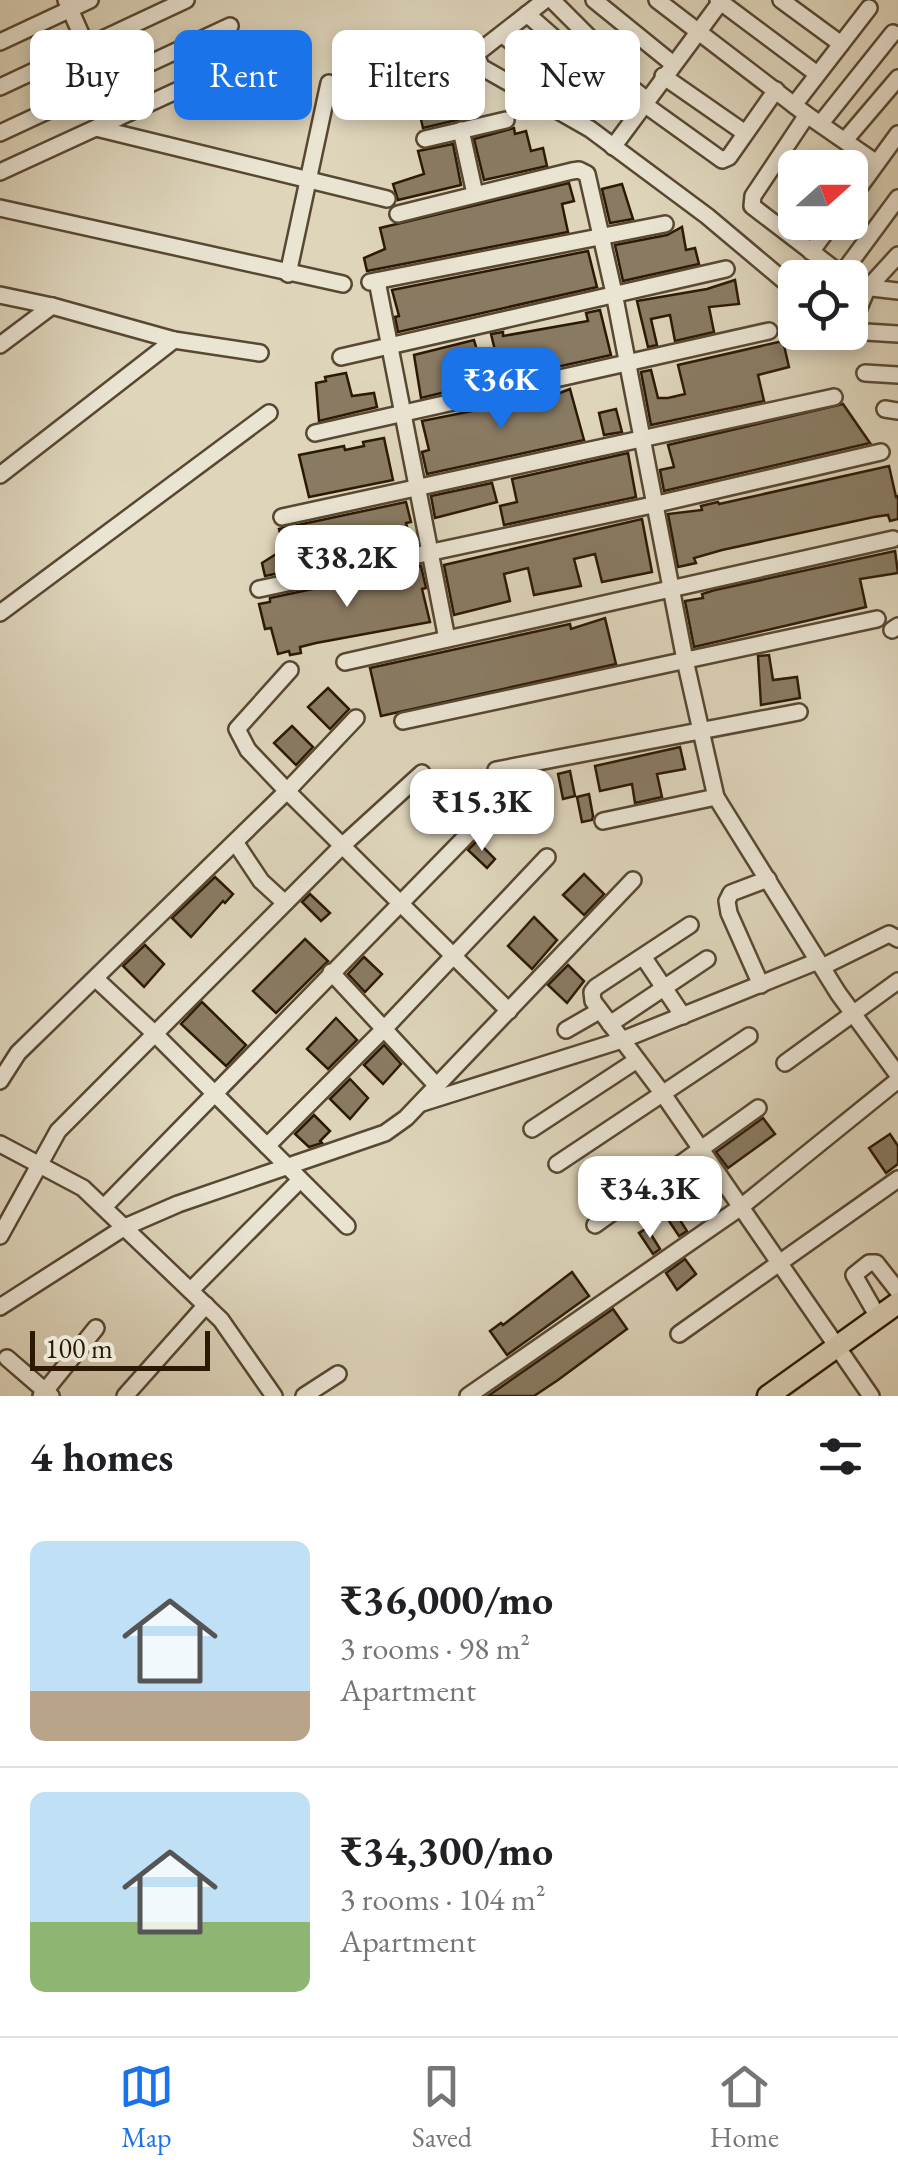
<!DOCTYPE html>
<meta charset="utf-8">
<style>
:root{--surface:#fff;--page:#f6f6f6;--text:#202124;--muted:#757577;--line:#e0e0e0;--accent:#1a73e8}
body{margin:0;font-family:"EB Garamond",serif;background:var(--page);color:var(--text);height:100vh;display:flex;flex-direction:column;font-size:38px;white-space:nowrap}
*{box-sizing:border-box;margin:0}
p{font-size:32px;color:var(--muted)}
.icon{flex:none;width:55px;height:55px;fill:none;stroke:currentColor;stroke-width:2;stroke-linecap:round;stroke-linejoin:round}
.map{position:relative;height:1396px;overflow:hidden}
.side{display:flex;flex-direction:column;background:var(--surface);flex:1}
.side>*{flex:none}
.banner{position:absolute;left:30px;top:30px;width:840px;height:90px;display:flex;gap:20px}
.needle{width:65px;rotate:69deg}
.fabs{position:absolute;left:778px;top:150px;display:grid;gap:20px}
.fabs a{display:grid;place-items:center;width:90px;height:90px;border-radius:15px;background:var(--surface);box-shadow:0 5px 15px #0003;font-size:50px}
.scale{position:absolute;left:30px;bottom:25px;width:180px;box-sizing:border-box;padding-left:10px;border:5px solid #2c1904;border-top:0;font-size:28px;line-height:35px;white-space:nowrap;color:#2c1904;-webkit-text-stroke:8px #eae4d3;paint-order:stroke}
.price{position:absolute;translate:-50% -85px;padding:0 22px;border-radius:20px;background:#fff;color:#222;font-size:32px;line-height:65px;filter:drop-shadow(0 2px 5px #0008)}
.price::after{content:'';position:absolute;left:50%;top:60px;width:30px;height:22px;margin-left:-15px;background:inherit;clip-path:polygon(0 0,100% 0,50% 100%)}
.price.selected{background:var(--accent);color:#fff}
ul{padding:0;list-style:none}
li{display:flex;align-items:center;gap:30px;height:250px;padding:0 30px}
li+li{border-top:2px solid var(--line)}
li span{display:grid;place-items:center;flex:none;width:280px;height:200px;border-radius:15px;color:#555}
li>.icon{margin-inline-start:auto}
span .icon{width:120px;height:120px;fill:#fffc;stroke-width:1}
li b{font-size:42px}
h2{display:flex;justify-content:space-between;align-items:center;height:120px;padding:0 30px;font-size:42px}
.tag{padding:0 35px;border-radius:15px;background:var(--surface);box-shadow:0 5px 15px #0003;font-size:35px;line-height:90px}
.tag.selected{background:var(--accent);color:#fff}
.dock{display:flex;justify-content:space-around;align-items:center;height:140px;border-top:2px solid var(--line);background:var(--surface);font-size:28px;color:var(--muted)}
.dock a{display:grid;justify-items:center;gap:5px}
.dock .selected{color:var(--accent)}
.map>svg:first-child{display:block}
.building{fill:#897b63;stroke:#2c1904;stroke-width:2.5}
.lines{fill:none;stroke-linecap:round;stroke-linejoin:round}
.minor-casing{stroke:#584832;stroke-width:20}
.major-casing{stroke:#2c1904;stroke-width:25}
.minor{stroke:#eae4d3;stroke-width:15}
.major{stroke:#ded5bb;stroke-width:20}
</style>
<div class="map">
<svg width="898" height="1396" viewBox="0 0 898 1396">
<rect width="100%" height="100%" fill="#ded5bb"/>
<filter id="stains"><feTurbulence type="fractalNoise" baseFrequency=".002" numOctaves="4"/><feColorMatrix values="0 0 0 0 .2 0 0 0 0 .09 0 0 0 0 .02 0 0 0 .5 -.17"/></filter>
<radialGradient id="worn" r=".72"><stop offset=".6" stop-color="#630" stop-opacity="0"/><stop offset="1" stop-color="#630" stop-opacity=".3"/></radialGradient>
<g class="building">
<path d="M474,98L478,115L423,128L419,111Z"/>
<path d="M514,128L515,134L526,131L531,151L543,148L547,166L484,180L474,139Z"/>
<path d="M453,144L461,185L398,200L393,184L424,174L418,151Z"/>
<path d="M569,183L574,201L562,204L568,232L367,271L364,258L385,249L380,228Z"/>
<path d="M622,184L633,219L610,223L602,189Z"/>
<path d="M682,227L686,250L695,248L699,264L623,281L615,245L667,235Z"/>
<path d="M588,251L597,287L398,332L395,317L399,316L392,290Z"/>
<path d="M735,280L739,304L709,307L714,332L675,341L670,315L651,319L657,345L648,347L637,301L707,289Z"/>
<path d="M600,310L611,355L502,379L491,334L503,332V336L588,321L586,313Z"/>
<path d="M474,340L486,382L421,398L414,355Z"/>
<path d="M783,341L789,367L758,375L764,401L651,425L641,372L651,370L658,398H668L685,394L678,365Z"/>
<path d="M346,373L352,396L374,393L377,407L319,421L316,383L326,381L325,377Z"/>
<path d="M570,389L584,440L427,474L422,452L429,450L422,421L538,398L539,401Z"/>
<path d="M843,404L870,443L664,491L660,470L674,467L668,445Z"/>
<path d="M616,409L622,432L604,435L599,413Z"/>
<path d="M384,438L393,480L309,497L299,455L344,446L345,450L364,446L363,442Z"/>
<path d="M628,453L636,497L504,525L500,506L517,502L512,479Z"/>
<path d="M889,466L896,497L898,496V519L890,521L888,515L874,517L722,550L694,558L696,563L678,567L668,514L702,510L701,506L718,502L719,504Z"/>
<path d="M492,483L497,502L435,518L431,496Z"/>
<path d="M406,502L411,522L406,523L412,545L265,576L262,563L284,549L279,529Z"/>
<path d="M642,519L652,572L602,582L595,554L574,559L581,586L534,595L528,568L504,574L510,601L454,615L444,565Z"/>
<path d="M895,551L898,573L860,579L866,607L694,647L685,601L703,598L702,594L715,590Z"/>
<path d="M421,566L426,588L422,589L430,622L316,643L300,647L301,653L290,655L289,651L278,654L271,628L265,629L259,604L270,602V598Z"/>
<path d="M605,618L616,664L381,716L370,668L570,624L571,629Z"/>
<path d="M769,655L773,680L797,677L800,698L761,705L758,656Z"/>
<path d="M328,688L349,709L330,729L308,707Z"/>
<path d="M292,726L313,747L296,765L274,743Z"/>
<path d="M680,747L685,769L657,774L662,797L635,803L632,784L600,791L595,766Z"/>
<path d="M570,771L575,796L563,799L558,774Z"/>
<path d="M424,786L443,804L435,813L415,794Z"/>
<path d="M589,794L593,816L592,820L582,822L577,797Z"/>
<path d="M477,841L495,859L487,868L468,850Z"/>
<path d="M584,874L604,894L584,915L563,895Z"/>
<path d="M215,877L233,894L225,903L223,901L191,937L172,918Z"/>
<path d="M310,894L330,913L321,921L302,902Z"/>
<path d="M534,917L557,940L532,969L508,946Z"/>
<path d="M305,939L328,961L276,1013L253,991Z"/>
<path d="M145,945L164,964L144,987L123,966Z"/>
<path d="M364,957L382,974L365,992L348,974Z"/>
<path d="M568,965L584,981L567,1003L548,985Z"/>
<path d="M202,1002L246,1045L226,1066L181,1024Z"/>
<path d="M336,1018L357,1040L328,1069L307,1049Z"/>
<path d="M384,1045L401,1064L383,1084L364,1065Z"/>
<path d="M350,1079L368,1098L350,1119L330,1099Z"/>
<path d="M314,1115L330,1131L320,1141L322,1143L309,1147L295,1134Z"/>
<path d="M763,1118L775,1134L728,1168L716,1152Z"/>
<path d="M890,1134L898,1146V1164L886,1173L869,1148Z"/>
<path d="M681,1177L692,1194L673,1206L663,1190Z"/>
<path d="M673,1209L687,1231L679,1236L665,1215Z"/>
<path d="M647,1228L660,1249L653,1254L639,1233Z"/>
<path d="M685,1259L696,1274L677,1290L666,1273Z"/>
<path d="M572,1272L589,1296L507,1355L490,1331L501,1323L503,1325Z"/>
<path d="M613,1309L627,1329L558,1380L534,1396H488Z"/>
</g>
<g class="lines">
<defs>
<g id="minor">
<path d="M66,0L118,118"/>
<path d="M545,0L476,54L481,67L590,129L707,216L795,290"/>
<path d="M552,0L593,41"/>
<path d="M594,0L673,64"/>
<path d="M657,0L807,115L875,162"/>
<path d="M718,0L817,74"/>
<path d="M781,0L841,44"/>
<path d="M527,14L569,51"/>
<path d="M503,35L554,77L555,85L545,103"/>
<path d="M0,42L90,0"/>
<path d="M587,53L647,100"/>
<path d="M663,76L745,133"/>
<path d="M0,87L186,0"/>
<path d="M574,87L595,59"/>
<path d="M644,104L722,160L729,157L776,90"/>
<path d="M794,105L869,8"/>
<path d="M807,115L753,196L752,206L846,278"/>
<path d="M821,123L893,33"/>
<path d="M96,128L387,199"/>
<path d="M461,130L475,194"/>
<path d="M0,133L230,26"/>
<path d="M425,139L506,120"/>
<path d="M846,139L898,78"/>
<path d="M613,147L722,0"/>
<path d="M782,153L803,168"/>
<path d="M0,172L224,69"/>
<path d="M850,200L898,134"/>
<path d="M0,208L343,284"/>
<path d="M398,214L572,171L579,170L587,174L614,293L685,660L716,797L838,993L898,1075"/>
<path d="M811,252L833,222"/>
<path d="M288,274L329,83"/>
<path d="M841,275L898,198"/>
<path d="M377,281L447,639"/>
<path d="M370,282L665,224"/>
<path d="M863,287L898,291"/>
<path d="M0,295L52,306L174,340L260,353"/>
<path d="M850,329L867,289L898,255"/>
<path d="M850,331L898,334"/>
<path d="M0,345L52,306"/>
<path d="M341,357L726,269"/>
<path d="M865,373L898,375"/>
<path d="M885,409L898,411"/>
<path d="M315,433L769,331"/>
<path d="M0,475L174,340"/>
<path d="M282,517L834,397"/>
<path d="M259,589L657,504L881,452"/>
<path d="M0,613L269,413"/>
<path d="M892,630L898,626"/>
<path d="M345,662L893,539"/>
<path d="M290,670L237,729L248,750L287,791L509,1011"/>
<path d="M403,721L877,619"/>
<path d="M496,770L799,712"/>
<path d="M603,821L716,797"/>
<path d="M235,842L261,881L285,903"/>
<path d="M690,925L596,987L592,992L593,1001L663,1094L871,1396"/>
<path d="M644,958L683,1016"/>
<path d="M822,967L889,934L898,939"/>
<path d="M331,972L437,1086"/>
<path d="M96,979L153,1032L267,1146L384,1029L547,857"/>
<path d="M761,985L729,913L727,901L731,893L768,879"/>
<path d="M610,1024L707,959"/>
<path d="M566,1030L599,1011"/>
<path d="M785,1063L898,981"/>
<path d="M0,1081L18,1053L287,791L356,718"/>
<path d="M422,1103L622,1040L818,961"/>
<path d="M532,1129L637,1060"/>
<path d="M0,1144L83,1188L221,1320L274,1396"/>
<path d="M267,1146L347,1226"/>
<path d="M557,1164L749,1036"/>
<path d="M104,1207L481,821"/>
<path d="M595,1225L758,1108"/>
<path d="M0,1236L58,1131L343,845L422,773"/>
<path d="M191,1290L300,1180"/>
<path d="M0,1307L125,1227L178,1204L385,1133L406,1118L633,880"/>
<path d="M878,1317L854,1275L869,1263H876L898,1291"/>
<path d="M679,1334L898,1179"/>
<path d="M7,1358L51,1396"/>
<path d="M41,1396L96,1328"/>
<path d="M125,1396L206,1305"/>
<path d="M304,1396L338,1374"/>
<path d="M468,1396L741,1207L898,1080"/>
</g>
<path id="major" d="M768,1396L898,1303"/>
</defs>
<use href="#minor" class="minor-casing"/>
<use href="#major" class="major-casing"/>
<use href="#minor" class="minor"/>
<use href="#major" class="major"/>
</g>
<rect width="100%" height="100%" filter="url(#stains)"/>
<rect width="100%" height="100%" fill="url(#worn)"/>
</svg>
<div class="fabs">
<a><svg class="needle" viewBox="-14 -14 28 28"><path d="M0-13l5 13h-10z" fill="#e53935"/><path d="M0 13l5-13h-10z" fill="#757577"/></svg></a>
<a><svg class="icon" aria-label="locate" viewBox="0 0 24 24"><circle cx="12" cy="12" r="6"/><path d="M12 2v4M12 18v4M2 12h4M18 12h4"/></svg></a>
</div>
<div class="scale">100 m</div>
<b class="price selected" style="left:501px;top:432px">₹36K</b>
<b class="price" style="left:347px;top:610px">₹38.2K</b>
<b class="price" style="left:482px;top:854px">₹15.3K</b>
<b class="price" style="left:650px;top:1241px">₹34.3K</b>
<div class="banner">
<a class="tag">Buy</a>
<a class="tag selected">Rent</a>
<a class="tag">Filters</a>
<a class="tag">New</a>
</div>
</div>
<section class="side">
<h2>4 homes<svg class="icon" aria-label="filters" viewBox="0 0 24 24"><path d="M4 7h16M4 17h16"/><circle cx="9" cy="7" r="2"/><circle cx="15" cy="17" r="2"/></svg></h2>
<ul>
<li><span style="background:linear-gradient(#bfe0f5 75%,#b9a48a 0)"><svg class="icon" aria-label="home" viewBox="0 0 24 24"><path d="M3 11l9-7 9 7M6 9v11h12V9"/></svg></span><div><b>₹36,000/mo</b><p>3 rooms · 98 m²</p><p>Apartment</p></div></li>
<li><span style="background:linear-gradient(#bfe0f5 65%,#8fb573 0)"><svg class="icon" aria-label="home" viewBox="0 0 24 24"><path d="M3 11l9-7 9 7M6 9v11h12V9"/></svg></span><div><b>₹34,300/mo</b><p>3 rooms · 104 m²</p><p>Apartment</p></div></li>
</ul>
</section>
<nav class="dock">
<a class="selected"><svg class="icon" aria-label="map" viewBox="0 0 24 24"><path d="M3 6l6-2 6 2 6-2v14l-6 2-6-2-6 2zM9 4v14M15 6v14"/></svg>Map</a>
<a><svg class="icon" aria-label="saved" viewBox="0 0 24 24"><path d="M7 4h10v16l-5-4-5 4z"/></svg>Saved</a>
<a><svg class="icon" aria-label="home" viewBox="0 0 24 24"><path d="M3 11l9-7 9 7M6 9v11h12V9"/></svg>Home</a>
</nav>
